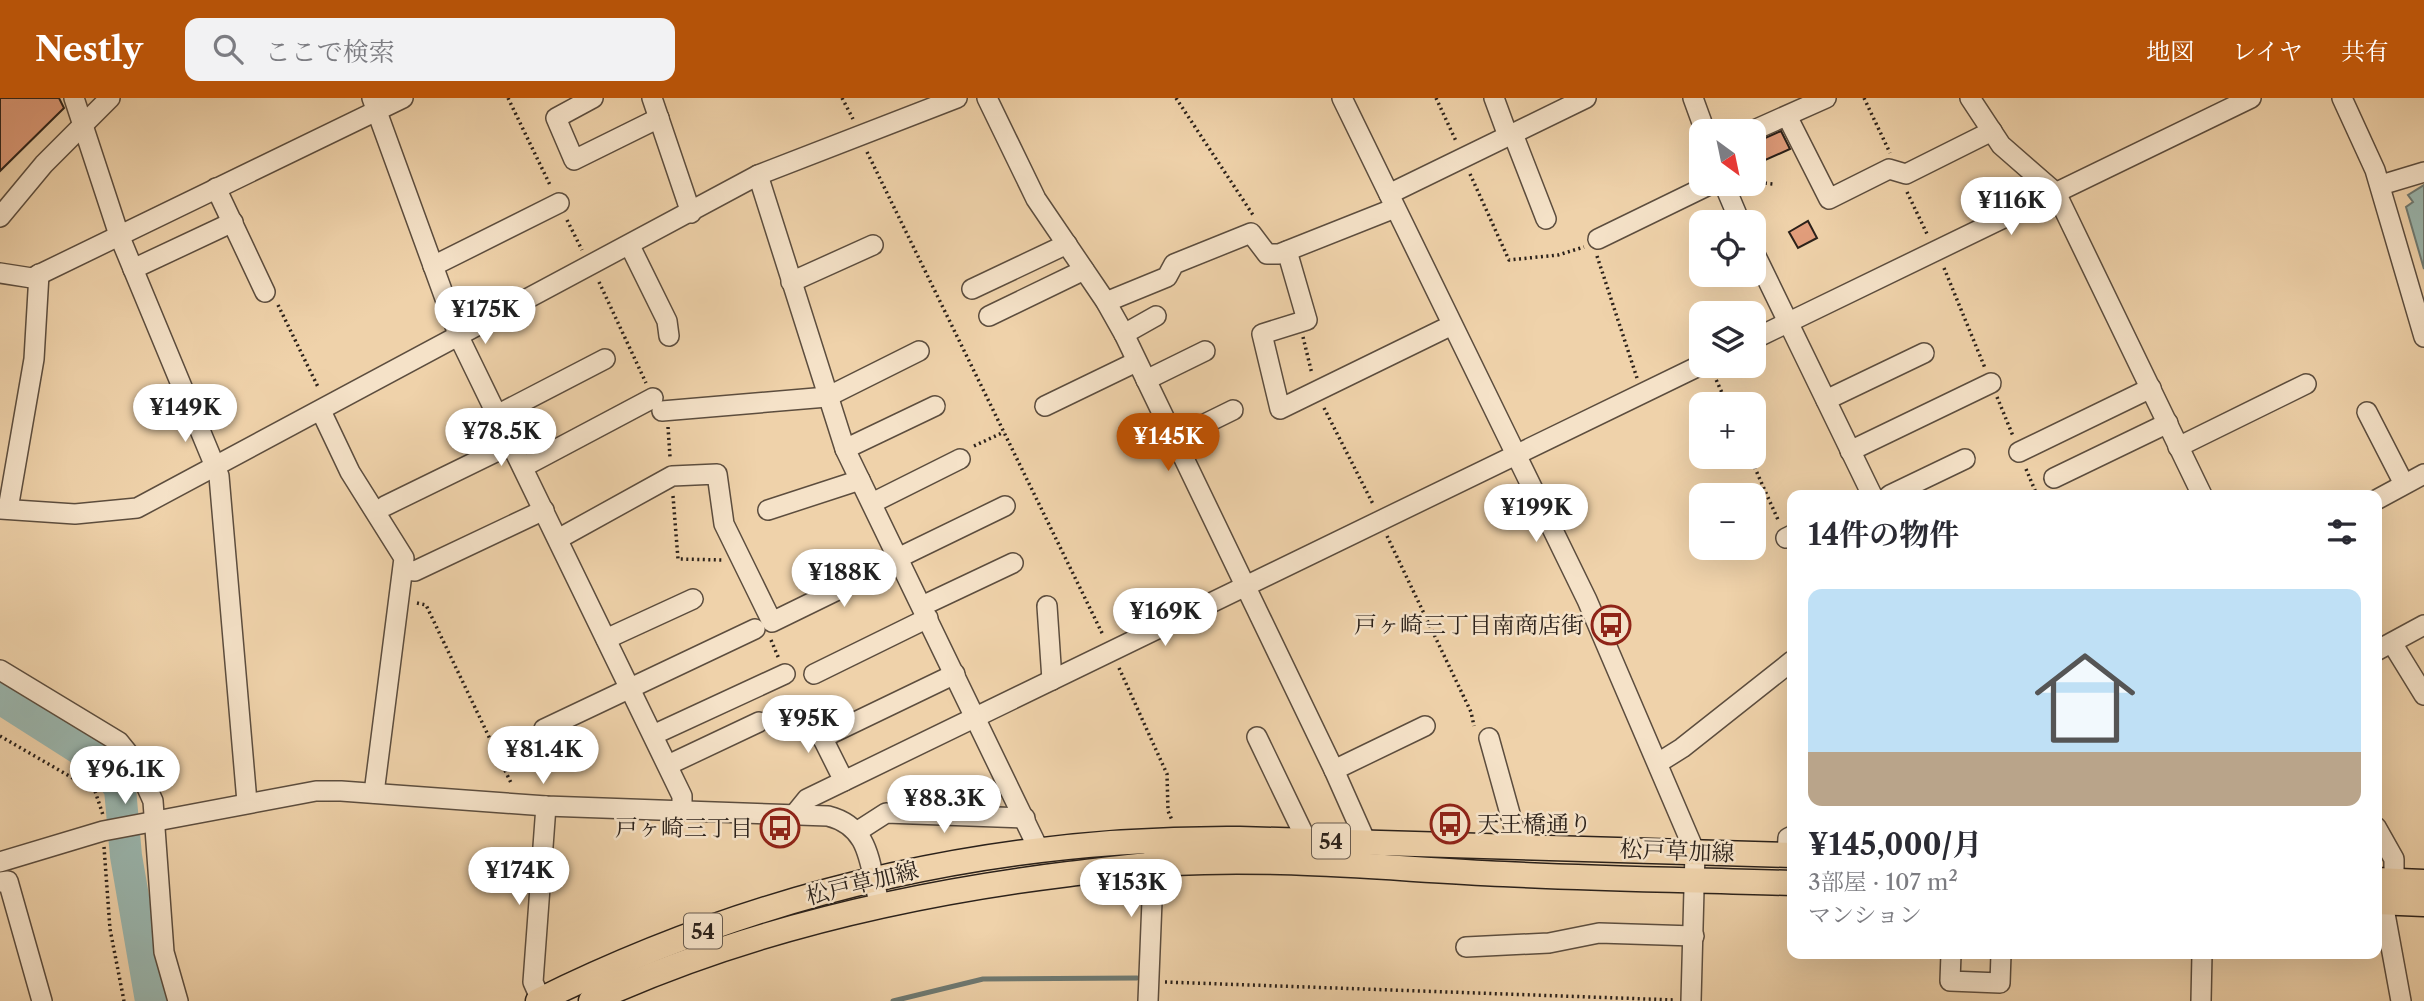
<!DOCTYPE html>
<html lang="ja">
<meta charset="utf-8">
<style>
:root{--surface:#fff;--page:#f2f2f3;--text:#2b2b33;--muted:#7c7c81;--line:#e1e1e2;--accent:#b45309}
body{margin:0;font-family:"Libre Caslon Text","Noto Serif JP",serif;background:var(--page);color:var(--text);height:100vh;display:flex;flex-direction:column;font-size:26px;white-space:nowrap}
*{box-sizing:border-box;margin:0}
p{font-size:23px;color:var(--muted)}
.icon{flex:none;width:38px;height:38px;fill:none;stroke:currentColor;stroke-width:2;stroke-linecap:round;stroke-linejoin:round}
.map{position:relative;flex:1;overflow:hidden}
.drawer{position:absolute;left:1787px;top:392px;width:595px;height:469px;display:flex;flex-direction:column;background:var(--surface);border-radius:14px;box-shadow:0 7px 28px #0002}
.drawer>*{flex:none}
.needle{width:46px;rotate:147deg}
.fabs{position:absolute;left:1689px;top:21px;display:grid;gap:14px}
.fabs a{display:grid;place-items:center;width:77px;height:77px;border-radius:14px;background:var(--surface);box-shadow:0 7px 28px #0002;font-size:35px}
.price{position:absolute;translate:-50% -60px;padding:0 16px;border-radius:24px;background:#fff;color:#222;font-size:23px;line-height:46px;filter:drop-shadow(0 2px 4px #0008)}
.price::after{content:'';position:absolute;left:50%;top:42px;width:21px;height:16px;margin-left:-10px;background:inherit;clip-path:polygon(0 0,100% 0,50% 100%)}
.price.selected{background:var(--accent);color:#fff}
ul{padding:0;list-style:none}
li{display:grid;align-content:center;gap:14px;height:371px;padding:0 21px}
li+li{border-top:2px solid var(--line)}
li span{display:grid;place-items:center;height:217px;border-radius:14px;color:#555}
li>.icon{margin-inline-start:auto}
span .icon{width:126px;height:126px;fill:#fffc;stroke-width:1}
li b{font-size:30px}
h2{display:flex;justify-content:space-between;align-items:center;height:84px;padding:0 21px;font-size:30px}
header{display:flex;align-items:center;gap:42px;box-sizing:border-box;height:98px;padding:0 35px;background:var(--accent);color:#fff}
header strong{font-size:33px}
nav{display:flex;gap:38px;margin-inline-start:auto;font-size:24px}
.search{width:490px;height:63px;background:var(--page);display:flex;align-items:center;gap:18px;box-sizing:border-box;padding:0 24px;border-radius:14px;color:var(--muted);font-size:26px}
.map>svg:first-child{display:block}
.water{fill:#9ab6ae;stroke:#6e7a73;stroke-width:2}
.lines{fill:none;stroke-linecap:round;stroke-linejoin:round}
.stream{stroke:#6e7a73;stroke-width:5}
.river{stroke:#9ab6ae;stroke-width:32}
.building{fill:#e19d7b;stroke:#2b211a;stroke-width:2}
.minor-casing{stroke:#5c4d3e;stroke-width:22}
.major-casing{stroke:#2b211a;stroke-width:27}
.path{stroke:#2b211a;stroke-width:3.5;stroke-dasharray:2 3.5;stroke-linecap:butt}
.minor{stroke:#f5e2c8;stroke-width:19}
.major{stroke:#efd2aa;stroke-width:24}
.labels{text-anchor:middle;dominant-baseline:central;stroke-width:5;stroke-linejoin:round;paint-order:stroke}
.shield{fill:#f5e2c8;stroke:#685b4e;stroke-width:2}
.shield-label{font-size:21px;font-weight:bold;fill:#2b211a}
.poi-label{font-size:23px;fill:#2b211a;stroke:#f5e2c8;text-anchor:end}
.street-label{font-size:23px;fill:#2b211a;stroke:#f5e2c8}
</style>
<header>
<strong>Nestly</strong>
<div class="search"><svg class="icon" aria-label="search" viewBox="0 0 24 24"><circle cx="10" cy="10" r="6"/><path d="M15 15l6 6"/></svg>ここで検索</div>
<nav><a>地図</a><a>レイヤ</a><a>共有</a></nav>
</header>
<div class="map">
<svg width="2424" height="903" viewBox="0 0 2424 903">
<rect width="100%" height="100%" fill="#efd2aa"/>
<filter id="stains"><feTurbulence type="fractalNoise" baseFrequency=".00286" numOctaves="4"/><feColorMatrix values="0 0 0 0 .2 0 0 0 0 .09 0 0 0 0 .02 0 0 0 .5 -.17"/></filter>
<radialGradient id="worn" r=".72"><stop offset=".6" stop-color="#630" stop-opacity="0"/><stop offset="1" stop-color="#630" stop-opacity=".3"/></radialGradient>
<path class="water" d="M2424,87V171L2406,109L2413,104L2408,97Z"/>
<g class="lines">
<path class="stream" d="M893,903L983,881L1137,880"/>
<path class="river" d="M0,600L102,665L120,691L126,758L151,903"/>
</g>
<g class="building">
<path d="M0,0H59L64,10L0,73Z"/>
<path d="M1781,33L1790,51L1754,67V45Z"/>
<path d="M1808,123L1817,140L1798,150L1789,134Z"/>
</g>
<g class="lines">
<defs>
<g id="minor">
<path d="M74,0L119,137L219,378L247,704"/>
<path d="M372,0L459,239L682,698V713"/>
<path d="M593,0L556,20L574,62L659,20"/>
<path d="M652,0L691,115"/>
<path d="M987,0L1036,101L1106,204L1124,236L1334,672L1366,744"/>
<path d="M1342,0L1587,502L1695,754L1691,903"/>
<path d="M1494,0L1508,38"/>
<path d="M1693,0L1705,33"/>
<path d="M1970,0L2001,47L2056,95L2202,397"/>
<path d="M2342,0L2375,72L2424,239"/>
<path d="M1787,18L1829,101L1889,71L1906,76L1992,33"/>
<path d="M1752,33L1826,0"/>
<path d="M1513,36L1546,121"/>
<path d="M758,77L845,351L1039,752"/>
<path d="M1724,86L1740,124"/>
<path d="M2381,87L2424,74"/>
<path d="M216,90L265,194"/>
<path d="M1389,96L1586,0"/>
<path d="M0,119L44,66L110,0"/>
<path d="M1598,141L1711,86"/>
<path d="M630,148L667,223L669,238"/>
<path d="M1287,153L1307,222L1262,236L1280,311L1452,227"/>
<path d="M1754,154L1872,397"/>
<path d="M433,168L559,105"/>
<path d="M133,171L233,124"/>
<path d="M0,175L32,180L403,0"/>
<path d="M791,184L873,147"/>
<path d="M972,191L1067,146"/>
<path d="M1106,204L1167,179L1174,166L1251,135L1267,156H1279L1395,110"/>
<path d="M989,218L1084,172"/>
<path d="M1124,236L1156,218"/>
<path d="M1754,241L2251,0"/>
<path d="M1146,282L1205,253"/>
<path d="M1826,302L1924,255"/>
<path d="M1045,308L1136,264"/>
<path d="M321,313L350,374L404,460L374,695"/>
<path d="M662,313L827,299L919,253"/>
<path d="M2367,314L2404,386"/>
<path d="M497,317L605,261"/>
<path d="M1174,341L1233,312"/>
<path d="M2178,349L2306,286"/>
<path d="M845,351L935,308"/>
<path d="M1850,353L1991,285"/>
<path d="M2019,354L2151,290"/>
<path d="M523,369L653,300"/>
<path d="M2054,380L2168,325"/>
<path d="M1890,397L1965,361"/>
<path d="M2376,402L2424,376"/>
<path d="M872,405L960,361"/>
<path d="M385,408L512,346"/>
<path d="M0,411L75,416L137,410L758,77L957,0"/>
<path d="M8,411L34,261L39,176"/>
<path d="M768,412L860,382"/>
<path d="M1786,440L1792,437"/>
<path d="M558,441L672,378L717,376L724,426L772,524L899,462"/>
<path d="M898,460L1005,408"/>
<path d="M403,472L415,473L544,412"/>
<path d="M922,508L1013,465"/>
<path d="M1047,508L1052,582"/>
<path d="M606,541L693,501"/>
<path d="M2392,545L2424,597"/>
<path d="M2376,553L2424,527"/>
<path d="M0,572L119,644L136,665L153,703L164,854L178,903"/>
<path d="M814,576L928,520"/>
<path d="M809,613L844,683"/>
<path d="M544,631L755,531"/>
<path d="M653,637L785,576"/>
<path d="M1257,639L1307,743"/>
<path d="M822,640L955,576"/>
<path d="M1489,640L1519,748"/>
<path d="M1658,665L1682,650L1792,563"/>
<path d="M668,667L759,624"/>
<path d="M1334,672L1425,628"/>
<path d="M794,717L807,701L1701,267"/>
<path d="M2376,729L2394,761V783"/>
<path d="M858,733L886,715L1025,720"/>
<path d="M1787,757L1788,740L1792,738"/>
<path d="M0,764L103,733L316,693H341L546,708L828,718C868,728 869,761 877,796"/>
<path d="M0,784L8,783L42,903"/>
<path d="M2383,805L2401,903"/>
<path d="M1466,849L1549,845L1599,835L1694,838"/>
<path d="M1951,856L1950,883L2000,885L2001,856"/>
<path d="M541,902L533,884L546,708"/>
<path d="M1148,903L1154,753"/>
<path d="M2201,903L2202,856"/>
</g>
<g id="major">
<path d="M2376,782L2424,784"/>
<path d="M2376,804L2424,806"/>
<path d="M538,903C760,793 993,739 1240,741L1792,757"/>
<path d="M591,903C741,834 906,796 1069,776C1104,772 1138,767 1173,765C1283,759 1393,771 1504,776C1600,781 1696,782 1792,785"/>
</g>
</defs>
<use href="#minor" class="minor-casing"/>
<use href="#major" class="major-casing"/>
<g class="path">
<path d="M508,0L551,89"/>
<path d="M842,0L853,21"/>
<path d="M1176,0L1253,117"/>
<path d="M1436,0L1456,43"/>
<path d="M1864,0L1890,55"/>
<path d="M867,54L1103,537"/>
<path d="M1470,76L1509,162L1558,157L1584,149"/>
<path d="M1754,84L1773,86"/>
<path d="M1907,94L1928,138"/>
<path d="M567,122L582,152"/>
<path d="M1597,158L1637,280"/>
<path d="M1944,170L1985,270"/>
<path d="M599,184L646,285"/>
<path d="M278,207L319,291"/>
<path d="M1303,239L1312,276"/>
<path d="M1714,277L1727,306"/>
<path d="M1997,299L2013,338"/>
<path d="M1324,310L1373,406"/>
<path d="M668,329L670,359"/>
<path d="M974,348L1004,334"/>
<path d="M1750,359L1779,424"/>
<path d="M2026,371L2037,397"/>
<path d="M673,398L678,461L723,462"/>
<path d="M1387,438L1471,614L1474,628"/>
<path d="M417,505L426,507L512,687"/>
<path d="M771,542L779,561"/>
<path d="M1119,570L1167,676L1168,713L1172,722"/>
<path d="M0,638L95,693L103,717"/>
<path d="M104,749L110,831L124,903"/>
<path d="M1165,884L1675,902"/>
</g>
<use href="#minor" class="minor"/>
<use href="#major" class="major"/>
</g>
<defs>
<symbol id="bus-ring" viewBox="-11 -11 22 22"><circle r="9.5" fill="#f5e2c8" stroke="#8f2418" stroke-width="1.5"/><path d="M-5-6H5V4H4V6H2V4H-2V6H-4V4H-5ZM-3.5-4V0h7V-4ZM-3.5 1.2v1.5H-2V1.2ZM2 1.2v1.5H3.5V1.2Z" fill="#8f2418"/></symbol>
</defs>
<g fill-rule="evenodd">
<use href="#bus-ring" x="1589" y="505" width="44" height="44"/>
<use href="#bus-ring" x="1428" y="704" width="44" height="44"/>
<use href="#bus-ring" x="758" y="708" width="44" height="44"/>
</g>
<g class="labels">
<g class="shield">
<rect x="1312" y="725.5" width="38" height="35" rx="5"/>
<rect x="684" y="815.5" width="38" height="35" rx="5"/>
</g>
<g class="shield-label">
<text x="1331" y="743">54</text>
<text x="703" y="833">54</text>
</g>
<g class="poi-label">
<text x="1584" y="527">戸ヶ崎三丁目南商店街</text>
<text x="1477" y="726" text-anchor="start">天王橋通り</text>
<text x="753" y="730">戸ヶ崎三丁目</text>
</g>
<g class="street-label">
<text transform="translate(1677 753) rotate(2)">松戸草加線</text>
<text transform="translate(862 785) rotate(-14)">松戸草加線</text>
</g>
</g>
<rect width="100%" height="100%" filter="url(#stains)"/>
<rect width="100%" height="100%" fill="url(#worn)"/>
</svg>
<div class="fabs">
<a><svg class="needle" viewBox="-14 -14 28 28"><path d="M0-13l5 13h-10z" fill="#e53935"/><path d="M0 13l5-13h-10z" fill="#7c7c81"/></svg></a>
<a><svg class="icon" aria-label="locate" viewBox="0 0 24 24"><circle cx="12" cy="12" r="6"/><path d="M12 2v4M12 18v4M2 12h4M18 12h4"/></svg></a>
<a><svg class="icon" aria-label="layers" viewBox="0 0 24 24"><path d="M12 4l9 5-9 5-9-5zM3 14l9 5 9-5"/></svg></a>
<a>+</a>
<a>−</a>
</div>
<b class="price" style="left:2011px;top:139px">¥116K</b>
<b class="price" style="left:485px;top:248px">¥175K</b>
<b class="price" style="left:185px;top:346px">¥149K</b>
<b class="price" style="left:501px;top:370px">¥78.5K</b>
<b class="price selected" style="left:1168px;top:375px">¥145K</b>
<b class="price" style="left:1536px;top:446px">¥199K</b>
<b class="price" style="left:844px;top:511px">¥188K</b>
<b class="price" style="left:1165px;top:550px">¥169K</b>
<b class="price" style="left:808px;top:657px">¥95K</b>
<b class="price" style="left:543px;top:688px">¥81.4K</b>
<b class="price" style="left:125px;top:708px">¥96.1K</b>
<b class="price" style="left:944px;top:737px">¥88.3K</b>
<b class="price" style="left:519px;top:809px">¥174K</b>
<b class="price" style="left:1131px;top:821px">¥153K</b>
<section class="drawer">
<h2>14件の物件<svg class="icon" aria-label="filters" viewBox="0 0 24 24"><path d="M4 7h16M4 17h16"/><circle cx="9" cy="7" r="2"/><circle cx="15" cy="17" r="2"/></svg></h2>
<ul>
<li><span style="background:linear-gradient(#bfe0f5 75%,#b9a48a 0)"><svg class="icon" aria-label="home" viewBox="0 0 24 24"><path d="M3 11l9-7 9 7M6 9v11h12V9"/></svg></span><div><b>¥145,000/月</b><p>3部屋 · 107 m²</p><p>マンション</p></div></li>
</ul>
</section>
</div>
